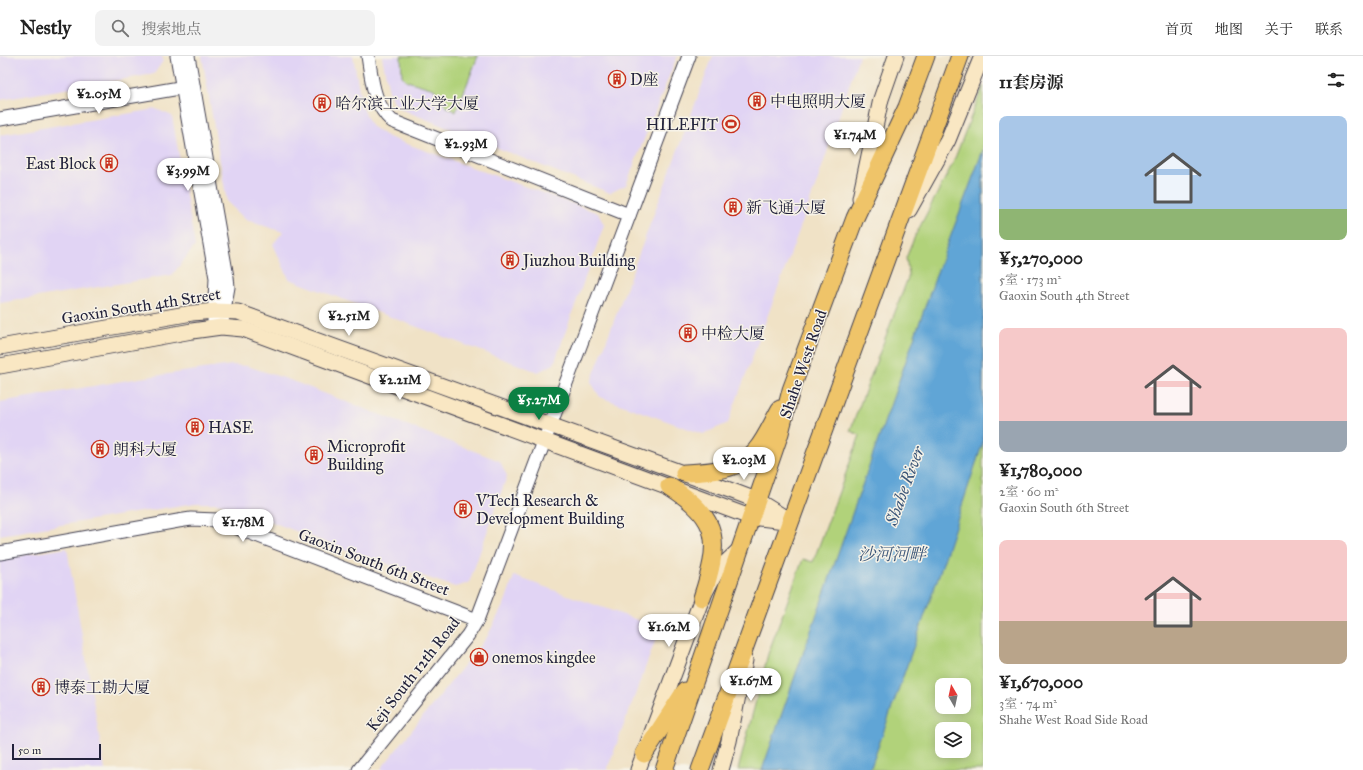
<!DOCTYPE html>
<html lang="zh">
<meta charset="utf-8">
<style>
:root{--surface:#fff;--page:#f2f2f2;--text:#222;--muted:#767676;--line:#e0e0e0;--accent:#0b8043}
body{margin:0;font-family:"IM FELL Great Primer","Noto Serif SC",serif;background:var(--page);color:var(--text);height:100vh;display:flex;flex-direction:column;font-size:15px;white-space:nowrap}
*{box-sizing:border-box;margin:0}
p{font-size:13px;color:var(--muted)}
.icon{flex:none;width:22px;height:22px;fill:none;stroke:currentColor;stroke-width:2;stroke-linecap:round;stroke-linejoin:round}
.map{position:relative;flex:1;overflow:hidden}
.panel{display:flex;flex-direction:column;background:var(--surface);width:380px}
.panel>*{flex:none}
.needle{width:26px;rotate:351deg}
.fabs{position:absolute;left:935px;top:622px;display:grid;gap:8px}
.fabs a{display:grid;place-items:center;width:36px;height:36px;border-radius:8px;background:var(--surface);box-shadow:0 2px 10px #0003;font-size:20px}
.scale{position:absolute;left:12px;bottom:10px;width:89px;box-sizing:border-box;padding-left:4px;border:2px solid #22223b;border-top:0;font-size:11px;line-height:14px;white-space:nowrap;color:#22223b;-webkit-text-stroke:3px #f7f3e8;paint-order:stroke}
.price{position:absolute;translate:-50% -34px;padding:0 9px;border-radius:14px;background:#fff;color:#222;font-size:13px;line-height:26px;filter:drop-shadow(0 1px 2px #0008)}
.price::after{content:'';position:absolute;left:50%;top:24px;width:12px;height:9px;margin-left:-6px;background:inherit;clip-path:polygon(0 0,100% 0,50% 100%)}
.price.on{background:var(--accent);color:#fff}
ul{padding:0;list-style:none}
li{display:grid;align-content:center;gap:8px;height:212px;padding:0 16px}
li span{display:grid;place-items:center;height:124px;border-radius:8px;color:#555}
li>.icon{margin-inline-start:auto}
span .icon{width:72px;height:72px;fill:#fffc;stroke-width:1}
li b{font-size:17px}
h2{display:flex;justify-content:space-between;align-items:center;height:48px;padding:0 16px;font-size:17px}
header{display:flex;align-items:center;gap:24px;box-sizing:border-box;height:56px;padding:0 20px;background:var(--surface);border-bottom:1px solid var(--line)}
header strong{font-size:19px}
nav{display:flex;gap:22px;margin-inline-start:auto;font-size:14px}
.search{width:280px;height:36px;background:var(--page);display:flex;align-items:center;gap:10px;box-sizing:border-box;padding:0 14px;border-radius:8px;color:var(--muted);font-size:15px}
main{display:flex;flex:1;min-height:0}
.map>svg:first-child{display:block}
.built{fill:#e1d4f4}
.green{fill:#b1d27a;stroke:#6a7a5a;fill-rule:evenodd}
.water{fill:#61a5d6;stroke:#426488}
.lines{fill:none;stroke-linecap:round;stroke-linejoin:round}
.tertiary-casing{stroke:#413f50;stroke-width:15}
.secondary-casing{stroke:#413f50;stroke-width:17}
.primary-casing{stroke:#413f50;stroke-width:19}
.tertiary{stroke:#fff;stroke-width:13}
.secondary{stroke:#f9e7c3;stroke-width:15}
.primary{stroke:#efc469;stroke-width:17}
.labels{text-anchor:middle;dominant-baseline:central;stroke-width:3;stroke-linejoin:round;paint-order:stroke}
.poi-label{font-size:16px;fill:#22223b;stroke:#f7f3e8;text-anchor:start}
.street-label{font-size:16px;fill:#22223b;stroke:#f7f3e8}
.water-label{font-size:17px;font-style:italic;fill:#3b5679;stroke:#f7f3e8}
</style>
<header>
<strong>Nestly</strong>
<div class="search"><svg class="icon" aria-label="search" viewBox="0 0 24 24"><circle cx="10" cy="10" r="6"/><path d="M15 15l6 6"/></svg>搜索地点</div>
<nav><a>首页</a><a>地图</a><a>关于</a><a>联系</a></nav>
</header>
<main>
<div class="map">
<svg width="983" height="714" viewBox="0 0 983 714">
<rect width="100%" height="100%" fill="#f7f3e8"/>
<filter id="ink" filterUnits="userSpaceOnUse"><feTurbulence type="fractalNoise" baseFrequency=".025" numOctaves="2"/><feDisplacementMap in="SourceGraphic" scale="8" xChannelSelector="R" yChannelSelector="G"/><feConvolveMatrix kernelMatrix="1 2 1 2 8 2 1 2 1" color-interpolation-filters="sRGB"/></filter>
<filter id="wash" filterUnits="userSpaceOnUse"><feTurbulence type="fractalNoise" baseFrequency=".012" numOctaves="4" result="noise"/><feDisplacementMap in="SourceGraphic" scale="16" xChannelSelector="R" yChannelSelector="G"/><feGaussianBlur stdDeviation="0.9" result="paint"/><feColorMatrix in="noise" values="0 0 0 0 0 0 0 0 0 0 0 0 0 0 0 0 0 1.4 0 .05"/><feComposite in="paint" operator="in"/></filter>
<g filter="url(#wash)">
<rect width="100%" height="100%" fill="#f0e2c6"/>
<g class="built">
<path d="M0,0H162L163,5L154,18L0,44Z"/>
<path d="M202,0H353L362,50L371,70L388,81L598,157L604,169L554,308L538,316L289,223L273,188L283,176L246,164L227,146Z"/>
<path d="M382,0H677L626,129L610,137L403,54L393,46L389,36Z"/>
<path d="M713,0H859L817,126L728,367L703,378L600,341L591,326Z"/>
<path d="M156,53L172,60L195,190L172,219L0,247V79Z"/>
<path d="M232,309L247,310L287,323L500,405L507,420L469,527L455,531L335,490L238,453L217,447H195L0,479V346L140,322Z"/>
<path d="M67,492L105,714H0V503Z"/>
<path d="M514,520L660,572L607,714H380L487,581L505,546Z"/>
</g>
<g class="green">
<path d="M401,0H478L456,56L447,51L434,33L407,25L402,20Z"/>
<path d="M983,30V714H738L768,598L803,503L813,506L860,379L850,375L909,219L906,202L915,180L953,107ZM942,629H964V651H942ZM942,673H964V695H942Z"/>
</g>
<path class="water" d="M983,94V386L940,516L870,714H762L939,211Z"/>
</g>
<g filter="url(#ink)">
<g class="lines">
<defs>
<g id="tertiary">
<path d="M177,0L216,222L214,265"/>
<path d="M188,0L227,221L228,231L221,271"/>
<path d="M368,0C372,24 373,48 392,65L629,159"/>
<path d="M0,63L191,30"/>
<path d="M0,497L178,465L191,463L217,464L477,564"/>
<path d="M359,714L468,579L477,564L689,0"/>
</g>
<g id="secondary">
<path d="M860,142L881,43L896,0"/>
<path d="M909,154L948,84L982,0"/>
<path d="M0,291L192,257L215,255L238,256L735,436L756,444L790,465"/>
<path d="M0,310L192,275L221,271L243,273L750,461L785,465"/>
<path d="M638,714L702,542L716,516L738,495"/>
<path d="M721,714L729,685L745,604"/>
</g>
<g id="primary">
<path d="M684,417C708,416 740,415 756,394C766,382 772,367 780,353"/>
<path d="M669,430C722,464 720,486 702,542"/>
<path d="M644,698L685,635"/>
<path d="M664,714L780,377L791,334L855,162L907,51L926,0"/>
<path d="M700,714L960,0"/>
</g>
</defs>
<use href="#tertiary" class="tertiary-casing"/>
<use href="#secondary" class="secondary-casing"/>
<use href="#primary" class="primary-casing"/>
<use href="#tertiary" class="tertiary"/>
<use href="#secondary" class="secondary"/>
<use href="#primary" class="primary"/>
</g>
</g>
<defs>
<symbol id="building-ring" viewBox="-11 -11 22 22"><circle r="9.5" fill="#f7f3e8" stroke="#c8321e" stroke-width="1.5"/><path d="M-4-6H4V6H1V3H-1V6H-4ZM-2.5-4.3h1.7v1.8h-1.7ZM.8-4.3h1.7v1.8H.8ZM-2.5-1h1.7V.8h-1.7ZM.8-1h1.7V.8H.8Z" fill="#c8321e"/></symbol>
<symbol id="stadium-ring" viewBox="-11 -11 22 22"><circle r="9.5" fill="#f7f3e8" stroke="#c8321e" stroke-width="1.5"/><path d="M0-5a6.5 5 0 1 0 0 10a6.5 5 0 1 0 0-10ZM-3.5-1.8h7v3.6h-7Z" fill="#c8321e"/></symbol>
<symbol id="shop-ring" viewBox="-11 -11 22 22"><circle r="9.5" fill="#f7f3e8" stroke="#c8321e" stroke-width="1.5"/><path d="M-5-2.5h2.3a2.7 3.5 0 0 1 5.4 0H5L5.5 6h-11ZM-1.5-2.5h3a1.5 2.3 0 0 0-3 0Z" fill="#c8321e"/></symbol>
</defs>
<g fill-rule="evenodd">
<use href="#building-ring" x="607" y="13" width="20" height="20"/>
<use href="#building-ring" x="747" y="35" width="20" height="20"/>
<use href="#building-ring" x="312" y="37" width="20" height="20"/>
<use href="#stadium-ring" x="721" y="58" width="20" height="20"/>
<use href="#building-ring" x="99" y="97" width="20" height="20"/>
<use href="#building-ring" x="723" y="141" width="20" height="20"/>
<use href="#building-ring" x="500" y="194" width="20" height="20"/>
<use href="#building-ring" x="678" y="267" width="20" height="20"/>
<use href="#building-ring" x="185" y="361" width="20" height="20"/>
<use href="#building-ring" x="90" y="383" width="20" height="20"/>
<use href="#building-ring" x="304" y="389" width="20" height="20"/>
<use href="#building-ring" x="453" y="443" width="20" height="20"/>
<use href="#shop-ring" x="469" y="591" width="20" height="20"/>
<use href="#building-ring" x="31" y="621" width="20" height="20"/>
</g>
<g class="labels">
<g class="poi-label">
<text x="630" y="23">D座</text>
<text x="770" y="45">中电照明大厦</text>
<text x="335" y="47">哈尔滨工业大学大厦</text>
<text x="718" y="68" text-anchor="end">HILEFIT</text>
<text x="96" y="107" text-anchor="end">East Block</text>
<text x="746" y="151">新飞通大厦</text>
<text x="523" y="204">Jiuzhou Building</text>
<text x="701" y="277">中检大厦</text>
<text x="208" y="371">HASE</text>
<text x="327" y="390">Microprofit<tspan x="327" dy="18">Building</tspan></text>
<text x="113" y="393">朗科大厦</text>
<text x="476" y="444">VTech Research &amp;<tspan x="476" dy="18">Development Building</tspan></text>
<text x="492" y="601">onemos kingdee</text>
<text x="54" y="631">博泰工勘大厦</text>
</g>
<g class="street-label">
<text transform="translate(141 250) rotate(-9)">Gaoxin South 4th Street</text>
<text transform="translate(803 308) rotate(-71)">Shahe West Road</text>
<text transform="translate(374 506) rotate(21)">Gaoxin South 6th Street</text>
<text transform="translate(413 618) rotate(-52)">Keji South 12th Road</text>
</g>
<g class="water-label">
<text transform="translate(905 430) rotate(-70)">Shahe River</text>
<text x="892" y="498">沙河河畔</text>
</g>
</g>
</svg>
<div class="fabs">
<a><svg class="needle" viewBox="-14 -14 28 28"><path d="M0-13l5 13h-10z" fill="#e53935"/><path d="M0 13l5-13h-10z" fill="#767676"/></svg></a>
<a><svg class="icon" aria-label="layers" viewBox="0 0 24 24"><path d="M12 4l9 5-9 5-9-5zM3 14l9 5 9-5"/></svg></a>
</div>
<div class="scale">50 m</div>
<b class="price" style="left:99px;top:59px">¥2.05M</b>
<b class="price" style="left:855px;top:100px">¥1.74M</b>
<b class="price" style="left:466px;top:109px">¥2.93M</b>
<b class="price" style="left:188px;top:136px">¥3.99M</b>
<b class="price" style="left:349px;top:281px">¥2.51M</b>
<b class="price" style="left:400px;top:345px">¥2.21M</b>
<b class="price on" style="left:539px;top:365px">¥5.27M</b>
<b class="price" style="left:744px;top:425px">¥2.03M</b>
<b class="price" style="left:243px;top:487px">¥1.78M</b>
<b class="price" style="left:669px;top:592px">¥1.62M</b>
<b class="price" style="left:751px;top:646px">¥1.67M</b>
</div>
<section class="panel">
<h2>11套房源<svg class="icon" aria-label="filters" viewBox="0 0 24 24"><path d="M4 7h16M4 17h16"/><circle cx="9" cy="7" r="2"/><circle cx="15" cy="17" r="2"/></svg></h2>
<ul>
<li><span style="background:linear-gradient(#a9c7e8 75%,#8fb573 0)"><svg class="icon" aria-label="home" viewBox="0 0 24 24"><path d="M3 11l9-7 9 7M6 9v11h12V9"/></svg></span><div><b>¥5,270,000</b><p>5室 · 173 m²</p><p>Gaoxin South 4th Street</p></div></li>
<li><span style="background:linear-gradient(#f6c9c9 75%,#9aa5b1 0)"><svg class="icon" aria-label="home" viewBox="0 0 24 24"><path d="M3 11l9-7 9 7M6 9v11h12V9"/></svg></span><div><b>¥1,780,000</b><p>2室 · 60 m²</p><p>Gaoxin South 6th Street</p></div></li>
<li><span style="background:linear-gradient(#f6c9c9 65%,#b9a48a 0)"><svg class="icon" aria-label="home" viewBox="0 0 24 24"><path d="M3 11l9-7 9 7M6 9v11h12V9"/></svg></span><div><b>¥1,670,000</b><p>3室 · 74 m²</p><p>Shahe West Road Side Road</p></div></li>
</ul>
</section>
</main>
